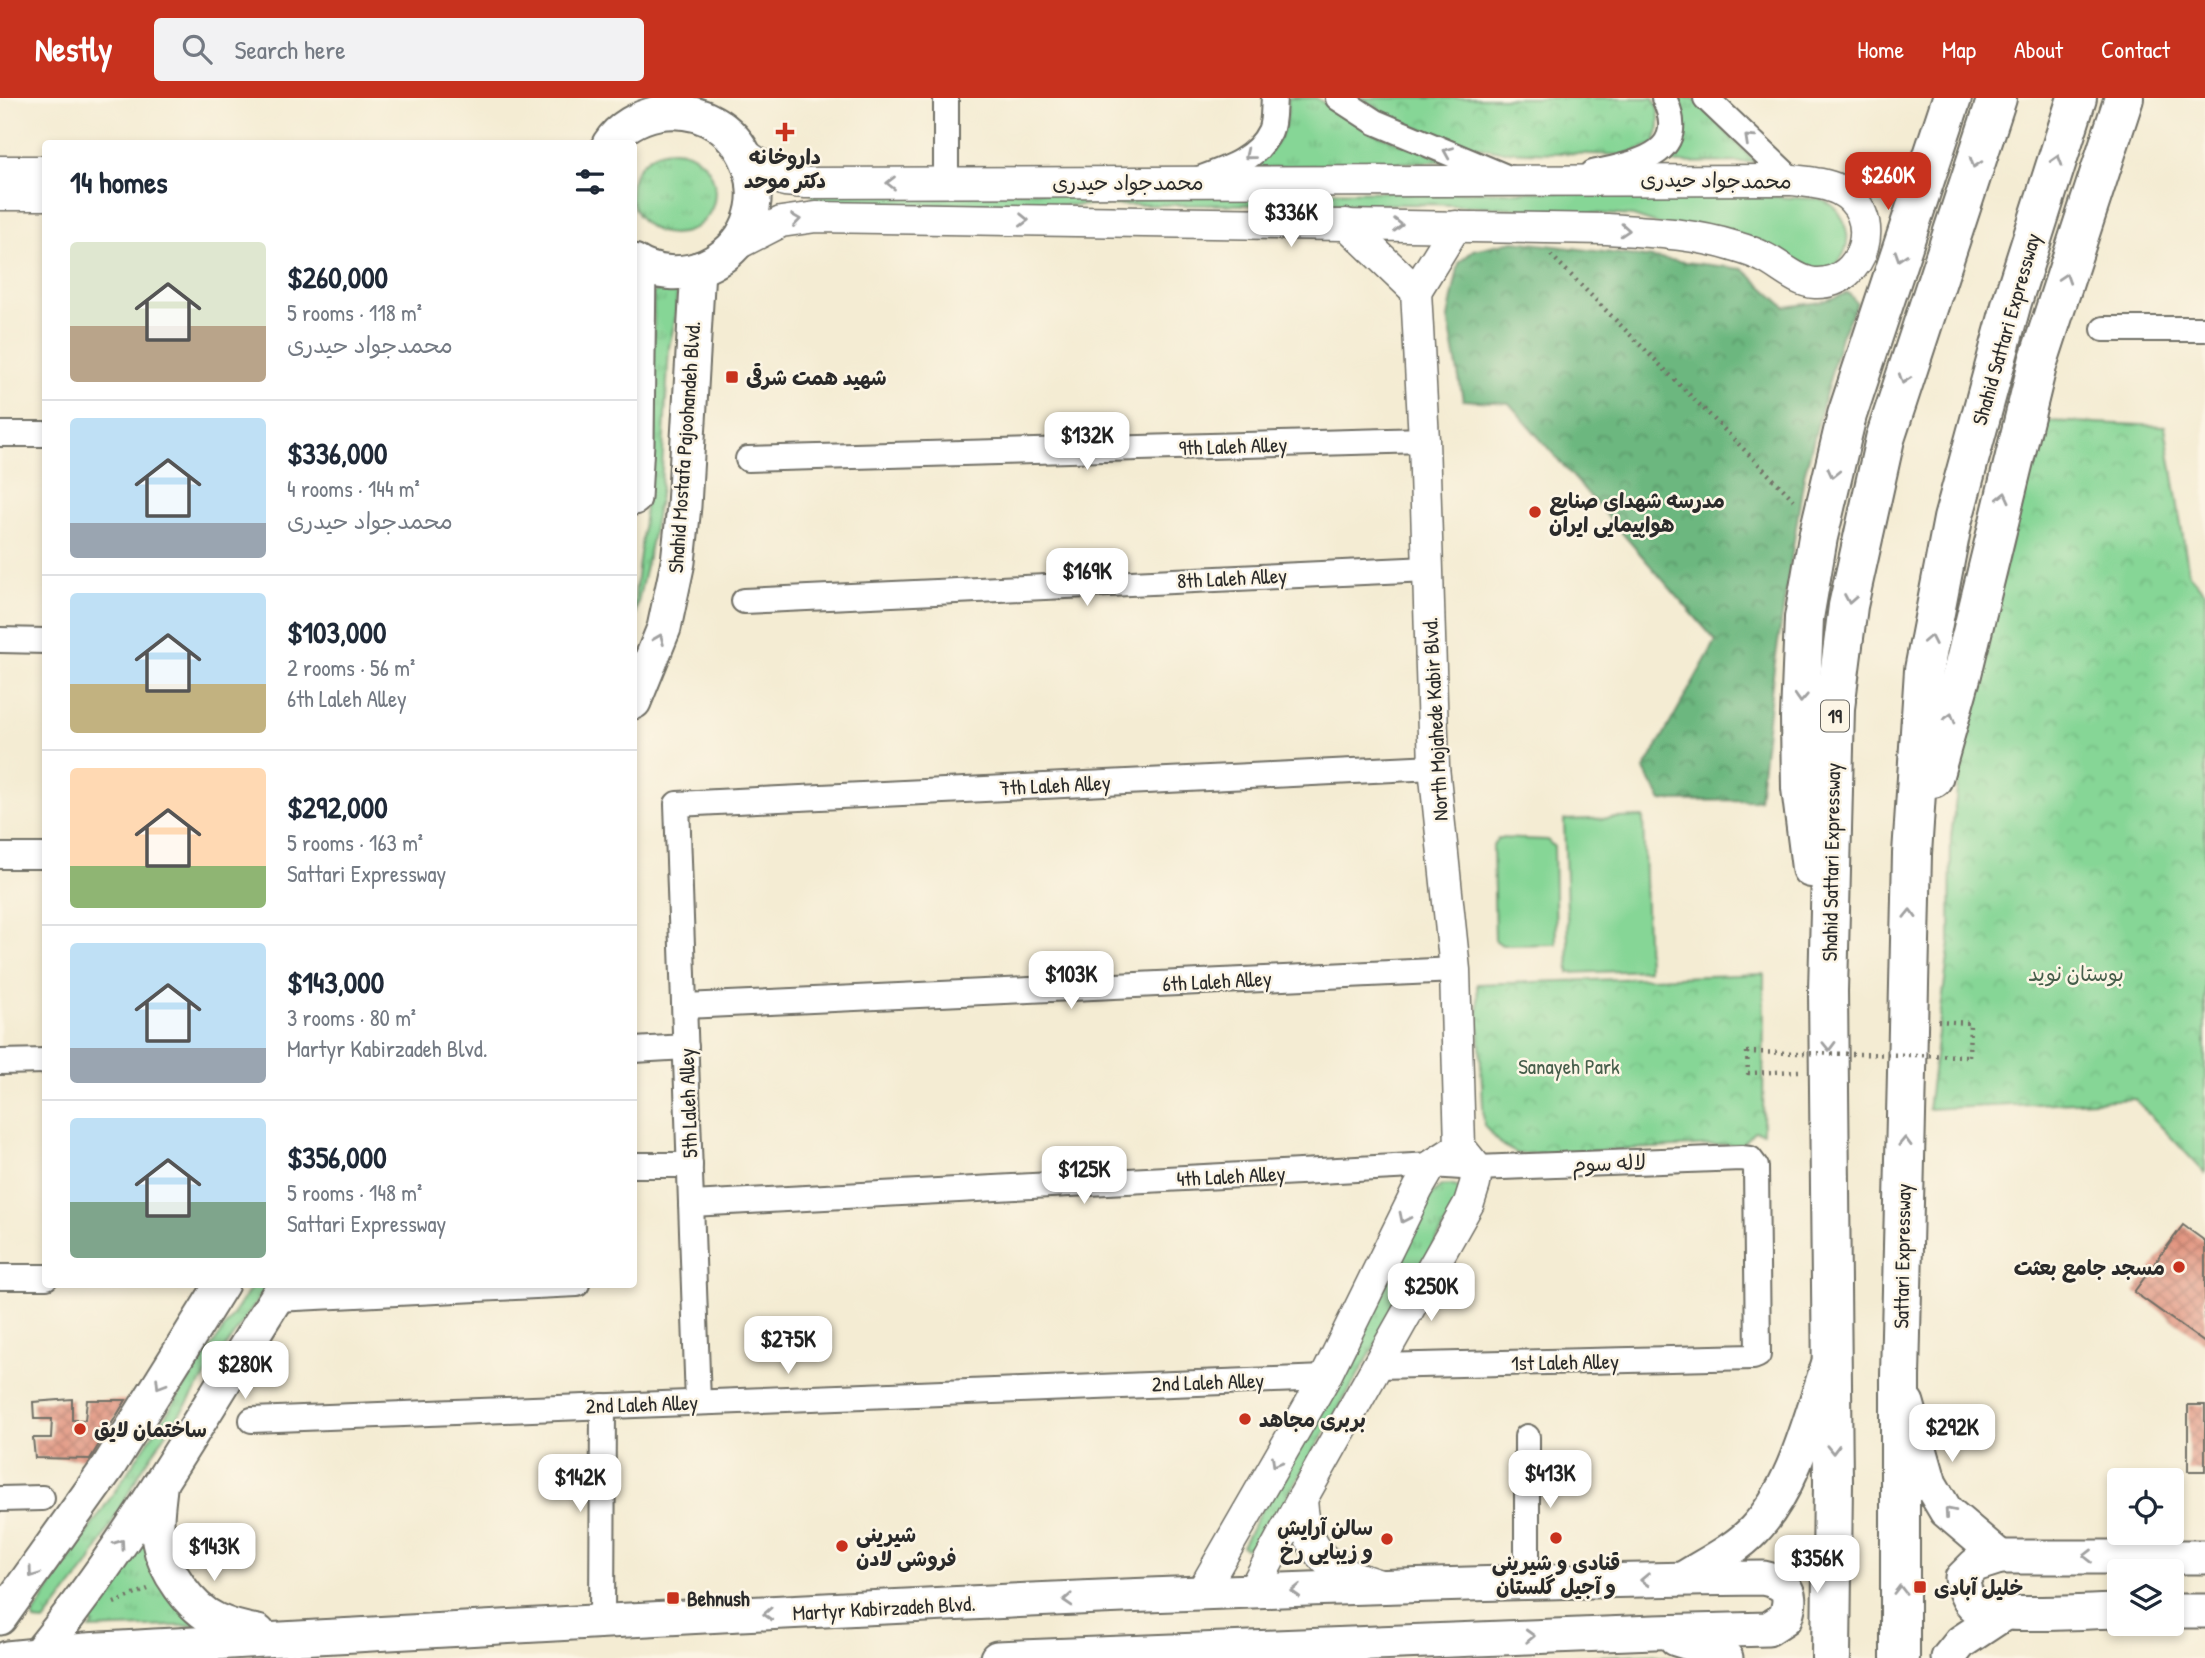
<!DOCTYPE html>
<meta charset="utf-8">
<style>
:root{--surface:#fff;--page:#f2f2f3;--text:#1f2937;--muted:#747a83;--line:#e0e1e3;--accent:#c8321e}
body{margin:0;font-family:"Patrick Hand","Playpen Sans Arabic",sans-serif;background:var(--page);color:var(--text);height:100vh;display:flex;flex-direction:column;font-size:26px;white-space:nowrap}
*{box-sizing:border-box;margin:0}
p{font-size:23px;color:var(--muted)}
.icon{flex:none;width:38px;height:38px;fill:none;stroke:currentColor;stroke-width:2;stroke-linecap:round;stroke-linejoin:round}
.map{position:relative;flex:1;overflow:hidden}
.side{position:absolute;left:42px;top:42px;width:595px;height:1148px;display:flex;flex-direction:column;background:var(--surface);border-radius:7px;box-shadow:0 4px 10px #0003}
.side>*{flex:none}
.fabs{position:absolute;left:2107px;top:1370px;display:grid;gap:14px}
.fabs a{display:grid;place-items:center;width:77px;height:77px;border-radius:7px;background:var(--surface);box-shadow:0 4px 10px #0003;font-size:35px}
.price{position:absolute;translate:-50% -60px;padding:0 16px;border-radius:14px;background:#fff;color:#222;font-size:23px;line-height:46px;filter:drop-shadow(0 2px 4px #0008)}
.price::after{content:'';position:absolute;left:50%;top:42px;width:21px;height:16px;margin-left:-10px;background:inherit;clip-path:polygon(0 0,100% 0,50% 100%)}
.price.current{background:var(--accent);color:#fff}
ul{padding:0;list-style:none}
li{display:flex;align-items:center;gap:21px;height:175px;padding:0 28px}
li+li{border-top:2px solid var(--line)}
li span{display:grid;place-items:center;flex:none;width:196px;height:140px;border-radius:7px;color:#555}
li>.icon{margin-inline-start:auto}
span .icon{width:84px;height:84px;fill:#fffc;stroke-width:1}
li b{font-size:30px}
h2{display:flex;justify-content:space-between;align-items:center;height:84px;padding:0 28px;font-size:30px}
header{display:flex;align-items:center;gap:42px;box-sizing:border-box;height:98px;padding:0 35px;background:var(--accent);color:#fff}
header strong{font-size:33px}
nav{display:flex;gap:38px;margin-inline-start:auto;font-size:24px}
.search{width:490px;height:63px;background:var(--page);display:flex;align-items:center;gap:18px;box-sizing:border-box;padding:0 24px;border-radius:7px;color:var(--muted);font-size:26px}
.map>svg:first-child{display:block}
.grass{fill:url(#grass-tufts);stroke:#588060;stroke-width:2}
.forest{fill:url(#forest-crowns);stroke:#4c7155;stroke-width:2}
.park{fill:url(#park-crowns);stroke:#588060;stroke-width:2}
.garden{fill:#86d696;stroke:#588060;stroke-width:2}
.building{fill:url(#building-cross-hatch)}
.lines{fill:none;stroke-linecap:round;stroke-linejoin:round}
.minor-casing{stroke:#716f66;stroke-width:28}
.tertiary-casing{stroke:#716f66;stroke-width:33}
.secondary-casing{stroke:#716f66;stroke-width:37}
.trunk-casing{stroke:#716f66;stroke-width:42}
.path{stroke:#716f66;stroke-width:4.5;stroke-dasharray:2 5;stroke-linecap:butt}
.minor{stroke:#fff;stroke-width:24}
.tertiary{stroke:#fff;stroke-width:30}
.secondary{stroke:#fff;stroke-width:33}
.trunk{stroke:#fff;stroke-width:38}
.path-bridge{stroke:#716f66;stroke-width:4.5;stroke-dasharray:2 5;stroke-linecap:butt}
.oneway{stroke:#a0a0a0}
.poi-dot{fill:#c8321e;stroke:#fcf5e5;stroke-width:2.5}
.labels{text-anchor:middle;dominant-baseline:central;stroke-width:5;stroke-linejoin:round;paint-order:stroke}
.shield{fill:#fcf5e5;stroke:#6a6863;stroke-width:2}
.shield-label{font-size:19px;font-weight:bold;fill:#2b2b2b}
.poi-label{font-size:21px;font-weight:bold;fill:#2b2b2b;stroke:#fcf5e5;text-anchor:start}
.street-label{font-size:21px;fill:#2b2b2b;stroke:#fcf5e5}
.park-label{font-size:21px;fill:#465e4b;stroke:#fcf5e5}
</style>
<header>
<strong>Nestly</strong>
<div class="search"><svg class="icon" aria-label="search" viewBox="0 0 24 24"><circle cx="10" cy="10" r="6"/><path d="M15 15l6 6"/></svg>Search here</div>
<nav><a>Home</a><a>Map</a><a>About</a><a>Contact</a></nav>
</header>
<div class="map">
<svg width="2205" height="1560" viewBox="0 0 2205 1560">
<defs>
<pattern id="grass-tufts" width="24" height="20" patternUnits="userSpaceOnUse" patternTransform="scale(1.75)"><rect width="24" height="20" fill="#86d696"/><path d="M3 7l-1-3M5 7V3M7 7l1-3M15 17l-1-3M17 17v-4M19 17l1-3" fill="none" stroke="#74b881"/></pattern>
<pattern id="forest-crowns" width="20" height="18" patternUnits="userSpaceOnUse" patternTransform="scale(1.75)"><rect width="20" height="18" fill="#6cb77f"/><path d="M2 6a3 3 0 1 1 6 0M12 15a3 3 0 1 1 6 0" fill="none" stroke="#599568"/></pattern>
<pattern id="park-crowns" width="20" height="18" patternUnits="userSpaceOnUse" patternTransform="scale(1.75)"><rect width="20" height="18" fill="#86d696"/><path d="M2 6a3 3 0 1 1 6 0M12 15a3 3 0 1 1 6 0" fill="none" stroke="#74b881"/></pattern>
<pattern id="building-cross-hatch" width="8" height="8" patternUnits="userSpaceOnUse" patternTransform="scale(1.75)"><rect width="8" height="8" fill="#e1937e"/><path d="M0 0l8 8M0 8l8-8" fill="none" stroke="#b77867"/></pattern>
</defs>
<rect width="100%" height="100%" fill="#fcf5e5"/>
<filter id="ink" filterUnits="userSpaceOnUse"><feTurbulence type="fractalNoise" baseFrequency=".0143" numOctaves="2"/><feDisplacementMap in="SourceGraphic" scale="14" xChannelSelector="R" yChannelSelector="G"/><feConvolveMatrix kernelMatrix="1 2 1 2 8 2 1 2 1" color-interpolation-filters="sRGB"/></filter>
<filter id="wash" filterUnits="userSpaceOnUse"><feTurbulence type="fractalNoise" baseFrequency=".00686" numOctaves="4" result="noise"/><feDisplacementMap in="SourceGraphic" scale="28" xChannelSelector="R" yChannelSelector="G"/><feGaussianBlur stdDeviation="1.57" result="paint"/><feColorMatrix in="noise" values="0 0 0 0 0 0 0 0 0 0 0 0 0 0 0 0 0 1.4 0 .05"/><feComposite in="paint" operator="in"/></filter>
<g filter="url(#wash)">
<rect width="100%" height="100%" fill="#f4ecd3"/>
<g class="grass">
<path d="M1288,0H1316L1371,34L1449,63L1255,70C1276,47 1289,33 1288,0Z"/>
<path d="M1675,0H1693L1755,64L1660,65L1670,54L1682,16Z"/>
<circle cx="673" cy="94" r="42"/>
<path d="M662,190L671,191L677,196L675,222L669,249L661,390L653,436L634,522C634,486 641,456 644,421C651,344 656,272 653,195Z"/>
<path d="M1451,1087L1459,1090L1464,1095L1259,1447L1245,1450L1242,1448L1431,1097L1441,1088Z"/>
<path d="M253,1187H268L142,1371L89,1466L44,1524L34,1523L33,1518L56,1481Z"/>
<path d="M145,1438L201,1527L90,1531L94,1526L89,1524Z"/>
</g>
<path class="forest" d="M1514,143L1743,171L1785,209L1821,204L1848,195L1857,205L1841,238L1804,378L1773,577L1759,702L1662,703L1644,672L1716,543L1509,305L1463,302L1448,220L1459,165L1473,152Z"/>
<g class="park">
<path d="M1361,0H1653C1662,14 1660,32 1654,46L1623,57L1500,53L1450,43L1391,19Z"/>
<path d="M2046,323L2165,328L2189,476L2205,494V1075L2135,1001L1928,1011L1950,844L1951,739L1959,677L2012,435Z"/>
<path d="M1764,876L1763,1035L1754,1033L1742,1046L1518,1056L1503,1048L1484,1028L1477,886Z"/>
<path d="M1650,1556L1671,1560H1570Z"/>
</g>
<g class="garden">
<path d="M812,93L1664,94L1819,101C1823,103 1830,105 1834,109C1849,123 1853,150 1837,165C1832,171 1819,174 1812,177L1633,118L1532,111L1431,106L813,108Z"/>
<path d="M1643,719L1648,872L1569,875L1564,722Z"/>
<path d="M1498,740L1547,742L1554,749L1556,846L1502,847L1495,842L1493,747Z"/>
</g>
<g id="blocks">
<g class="building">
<path d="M2183,1127L2205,1143V1245L2134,1194Z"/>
<path d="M72,1301V1322H85L87,1302H126L90,1361L35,1360L33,1340H51L52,1321H34L33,1304Z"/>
<rect x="2188" y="1307" width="17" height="66"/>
</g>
</g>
</g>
<g filter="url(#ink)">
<use href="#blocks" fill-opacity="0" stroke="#716f66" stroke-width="2"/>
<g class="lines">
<defs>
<g id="minor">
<path d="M1338,0L1375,24L1511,81"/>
<path d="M1706,0L1792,82"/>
<path d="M1593,75C1636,65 1691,58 1664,0"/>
<path d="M1199,81C1227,71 1257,61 1270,33C1274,24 1273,10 1274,0"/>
<path d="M946,84V0"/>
<path d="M2104,231H2205"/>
<path d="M0,336H46"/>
<path d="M748,361L1424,342"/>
<path d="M744,503L1428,471"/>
<path d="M0,542L46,543"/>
<path d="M0,758H46"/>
<path d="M685,908L1455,872"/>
<path d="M634,952L686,949"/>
<path d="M0,964L46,963"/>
<path d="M634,1067H690"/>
<path d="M691,1106L1432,1067L1477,1070L1741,1060L1750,1061L1756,1069L1758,1257L1753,1259L1378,1268"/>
<path d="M0,1179H46"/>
<path d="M276,1201L577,1186"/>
<path d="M698,1304L677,706L1434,669"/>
<path d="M252,1322L1325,1280"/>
<path d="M0,1401L42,1400"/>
<path d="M1527,1486V1339"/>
<path d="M602,1524L603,1308"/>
</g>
<g id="tertiary">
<path d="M0,73H46"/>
<path d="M0,97H46"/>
<path d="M1346,126L1416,193"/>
<path d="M734,148L781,124L816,119L1607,131C1649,134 1692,135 1733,148C1743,151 1754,154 1763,159C1779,166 1796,184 1815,185C1866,187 1885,115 1839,92C1825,85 1808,84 1792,82L806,85L785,83L746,57"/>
<path d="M1416,193L1456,128"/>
<path d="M1302,1401C1305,1458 1329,1472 1380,1487"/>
<path d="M1252,1494L1302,1401L1469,1105L1475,1086L1477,1070L1460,1049L1455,872L1434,669L1424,342L1416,193"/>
<path d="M1201,1495L1325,1280L1418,1091L1432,1067L1460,1049"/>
</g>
<g id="secondary">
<path d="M609,46C620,29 639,19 658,15C753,0 793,128 706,168C684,178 654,177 634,163"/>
<path d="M634,400L637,345L639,167"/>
<path d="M634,604L664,530L678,464L684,408L698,171"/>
<path d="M1907,1305L1930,1386L1946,1413L2000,1459"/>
<path d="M160,1390C158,1408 155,1426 159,1444C164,1472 190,1510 216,1522C229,1528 245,1532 258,1534"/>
<path d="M1684,1480C1708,1465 1735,1452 1754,1432C1794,1390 1810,1320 1828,1267"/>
<path d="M2119,1513C2092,1513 1994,1521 1976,1509C1966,1501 1964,1491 1962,1480L1975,1467L2000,1459H2205"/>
<path d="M2172,1513H2205"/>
<path d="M0,1520L108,1369L222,1186"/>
<path d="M1676,1541L1705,1550L1726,1560"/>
<path d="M7,1560L86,1552C644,1521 1203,1487 1763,1480C1788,1485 1794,1496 1785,1520L1768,1531L1654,1534L997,1560"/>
<path d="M35,1560C131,1444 204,1313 285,1186"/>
<path d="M1948,1560L1961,1544L2005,1515"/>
</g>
<g id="trunk">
<path d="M1933,680L1962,576L2038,264L2124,0"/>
<path d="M1811,770L1801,690L1800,620L1804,520L1818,439L1847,317L1952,0"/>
<path d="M1831,1560L1833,1384L1828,893L1835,610L1848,508L1885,341L1997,0"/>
<path d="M1900,1560V1279L1912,756L1924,572L1953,421L2012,204L2077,0"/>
</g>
</defs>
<use href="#minor" class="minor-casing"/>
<use href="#tertiary" class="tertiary-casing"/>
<use href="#secondary" class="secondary-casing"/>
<use href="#trunk" class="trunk-casing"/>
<g class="path">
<path d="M1551,157L1796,404"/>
<path d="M1938,923L1970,925L1969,958"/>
<path d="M1747,954L1748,975L1799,973"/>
<path d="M114,1505L148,1491"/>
</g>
<use href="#minor" class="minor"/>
<use href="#tertiary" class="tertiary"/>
<use href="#secondary" class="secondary"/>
<use href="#trunk" class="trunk"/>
<path class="path-bridge" d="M1747,954L1969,958"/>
</g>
<defs><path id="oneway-chevron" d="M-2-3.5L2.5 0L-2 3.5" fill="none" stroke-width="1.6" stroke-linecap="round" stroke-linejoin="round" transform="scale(1.75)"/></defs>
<g class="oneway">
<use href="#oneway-chevron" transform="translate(1749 41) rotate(-137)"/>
<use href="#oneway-chevron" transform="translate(1448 54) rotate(-157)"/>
<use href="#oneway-chevron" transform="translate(1249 57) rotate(141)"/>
<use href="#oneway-chevron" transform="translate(2057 62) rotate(-73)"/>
<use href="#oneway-chevron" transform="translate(1975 65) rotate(109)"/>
<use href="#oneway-chevron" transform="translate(891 85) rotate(180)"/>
<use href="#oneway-chevron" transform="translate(796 122) rotate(-8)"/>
<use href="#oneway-chevron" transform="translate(1024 122) rotate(1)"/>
<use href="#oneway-chevron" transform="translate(1398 127) rotate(1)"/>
<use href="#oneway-chevron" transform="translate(1625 132) rotate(4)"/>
<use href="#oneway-chevron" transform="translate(1900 158) rotate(108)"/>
<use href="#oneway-chevron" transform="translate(2065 180) rotate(-72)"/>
<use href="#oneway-chevron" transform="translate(1904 281) rotate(108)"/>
<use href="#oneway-chevron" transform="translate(1833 375) rotate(103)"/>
<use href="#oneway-chevron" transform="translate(2004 399) rotate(-77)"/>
<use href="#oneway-chevron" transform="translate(1850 501) rotate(100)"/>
<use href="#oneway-chevron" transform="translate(659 541) rotate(-68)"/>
<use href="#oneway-chevron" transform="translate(1930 542) rotate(-79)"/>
<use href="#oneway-chevron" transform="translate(1801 600) rotate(93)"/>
<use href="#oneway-chevron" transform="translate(1950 620) rotate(-74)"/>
<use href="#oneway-chevron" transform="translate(1910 816) rotate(-89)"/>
<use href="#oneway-chevron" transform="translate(1829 948) rotate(89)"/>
<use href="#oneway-chevron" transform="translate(1905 1044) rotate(-89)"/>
<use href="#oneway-chevron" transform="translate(1404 1120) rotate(116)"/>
<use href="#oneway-chevron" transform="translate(160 1286) rotate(122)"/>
<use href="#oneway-chevron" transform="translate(1833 1351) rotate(89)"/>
<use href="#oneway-chevron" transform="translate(1276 1364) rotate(120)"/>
<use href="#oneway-chevron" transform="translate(1949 1414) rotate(-131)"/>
<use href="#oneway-chevron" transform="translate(120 1446) rotate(-55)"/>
<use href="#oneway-chevron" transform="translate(2088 1458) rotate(-180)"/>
<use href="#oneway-chevron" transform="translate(33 1475) rotate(126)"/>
<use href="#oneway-chevron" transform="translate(1645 1482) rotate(178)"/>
<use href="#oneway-chevron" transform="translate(1900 1492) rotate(-90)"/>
<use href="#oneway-chevron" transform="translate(1296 1493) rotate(178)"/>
<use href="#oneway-chevron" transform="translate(1068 1502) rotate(177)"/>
<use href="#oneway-chevron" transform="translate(768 1516) rotate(177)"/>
<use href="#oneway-chevron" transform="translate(1530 1538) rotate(-2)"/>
</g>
</g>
<g class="poi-dot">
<path d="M781.5 23.5h7v7h7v7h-7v7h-7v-7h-7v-7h7z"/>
<rect x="725" y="272" width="14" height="14" rx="3.5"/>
<circle cx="1535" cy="414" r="7"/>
<circle cx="2179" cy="1169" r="7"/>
<circle cx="1245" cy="1321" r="7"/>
<circle cx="80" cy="1331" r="7"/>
<circle cx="1556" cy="1440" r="7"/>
<circle cx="1387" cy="1441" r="7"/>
<circle cx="842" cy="1448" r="7"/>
<rect x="1913" y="1482" width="14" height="14" rx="3.5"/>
<rect x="666" y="1493" width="14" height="14" rx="3.5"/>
</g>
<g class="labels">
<rect class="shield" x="1821" y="602.5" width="28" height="31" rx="5"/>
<g class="shield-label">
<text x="1835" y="618">19</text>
</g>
<g class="poi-label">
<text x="785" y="58" text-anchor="middle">داروخانه<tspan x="785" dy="24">دکتر موحد</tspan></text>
<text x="746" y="279">شهید همت شرقی</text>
<text x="1549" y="402">مدرسه شهدای صنایع<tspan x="1549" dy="24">هواپیمایی ایران</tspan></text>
<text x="2165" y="1169" text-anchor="end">مسجد جامع بعثت</text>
<text x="1259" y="1321">بربری مجاهد</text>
<text x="94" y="1331">ساختمان لایق</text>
<text x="1373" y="1429" text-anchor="end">سالن آرایش<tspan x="1373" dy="24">و زیبایی رخ</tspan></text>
<text x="856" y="1436">شیرینی<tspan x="856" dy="24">فروشی لادن</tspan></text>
<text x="1556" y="1464" text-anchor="middle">قنادی و شیرینی<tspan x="1556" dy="24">و آجیل گلستان</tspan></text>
<text x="1934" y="1489">خلیل آبادی</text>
<text x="687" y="1500">Behnush</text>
</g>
<g class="street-label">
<text transform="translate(1716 82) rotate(1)">محمدجواد حیدری</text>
<text x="1128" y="84">محمدجواد حیدری</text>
<text transform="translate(2006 231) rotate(-74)">Shahid Sattari Expressway</text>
<text transform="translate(1233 348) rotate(-2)">9th Laleh Alley</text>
<text transform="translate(684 349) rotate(-86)">Shahid Mostafa Pajoohandeh Blvd.</text>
<text transform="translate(1232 480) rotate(-3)">8th Laleh Alley</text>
<text transform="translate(1435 621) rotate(-93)">North Mojahede Kabir Blvd.</text>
<text transform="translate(1055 687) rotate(-3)">7th Laleh Alley</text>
<text transform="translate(1831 764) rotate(-89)">Shahid Sattari Expressway</text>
<text transform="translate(1217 883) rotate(-3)">6th Laleh Alley</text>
<text transform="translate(688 1005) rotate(-92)">5th Laleh Alley</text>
<text transform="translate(1609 1065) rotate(-2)">لاله سوم</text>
<text transform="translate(1231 1078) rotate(-3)">4th Laleh Alley</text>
<text transform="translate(1902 1158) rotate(-89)">Sattari Expressway</text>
<text transform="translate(1565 1264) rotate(-1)">1st Laleh Alley</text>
<text transform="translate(1208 1284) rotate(-2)">2nd Laleh Alley</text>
<text transform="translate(642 1306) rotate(-2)">2nd Laleh Alley</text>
<text transform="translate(884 1510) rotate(-3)">Martyr Kabirzadeh Blvd.</text>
</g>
<g class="park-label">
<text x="2076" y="875">بوستان نوید</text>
<text x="1569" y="968">Sanayeh Park</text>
</g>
</g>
</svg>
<div class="fabs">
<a><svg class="icon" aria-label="locate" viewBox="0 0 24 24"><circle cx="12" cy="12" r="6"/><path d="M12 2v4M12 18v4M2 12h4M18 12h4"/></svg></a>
<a><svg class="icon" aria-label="layers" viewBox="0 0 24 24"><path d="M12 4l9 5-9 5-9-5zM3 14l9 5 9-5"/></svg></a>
</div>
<b class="price current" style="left:1888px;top:114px">$260K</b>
<b class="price" style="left:1291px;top:151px">$336K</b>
<b class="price" style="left:1087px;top:374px">$132K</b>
<b class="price" style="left:1087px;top:510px">$169K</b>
<b class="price" style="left:1071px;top:913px">$103K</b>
<b class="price" style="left:1084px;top:1108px">$125K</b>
<b class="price" style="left:1431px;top:1225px">$250K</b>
<b class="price" style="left:788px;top:1278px">$275K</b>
<b class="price" style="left:245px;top:1303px">$280K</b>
<b class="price" style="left:1952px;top:1366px">$292K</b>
<b class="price" style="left:1550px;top:1412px">$413K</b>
<b class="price" style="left:580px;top:1416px">$142K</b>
<b class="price" style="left:214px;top:1485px">$143K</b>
<b class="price" style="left:1817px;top:1497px">$356K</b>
<section class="side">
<h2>14 homes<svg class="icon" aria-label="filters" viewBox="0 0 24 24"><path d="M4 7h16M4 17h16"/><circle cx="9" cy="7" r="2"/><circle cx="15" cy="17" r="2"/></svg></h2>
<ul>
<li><span style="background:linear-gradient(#dfe7d0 60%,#b9a48a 0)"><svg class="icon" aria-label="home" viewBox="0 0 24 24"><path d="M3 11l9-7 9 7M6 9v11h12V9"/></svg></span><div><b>$260,000</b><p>5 rooms · 118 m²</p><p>محمدجواد حیدری</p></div></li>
<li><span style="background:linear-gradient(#bfe0f5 75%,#9aa5b1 0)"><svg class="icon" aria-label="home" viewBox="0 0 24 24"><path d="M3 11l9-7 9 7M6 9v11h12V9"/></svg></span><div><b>$336,000</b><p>4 rooms · 144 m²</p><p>محمدجواد حیدری</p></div></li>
<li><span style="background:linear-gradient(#bfe0f5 65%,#c2b280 0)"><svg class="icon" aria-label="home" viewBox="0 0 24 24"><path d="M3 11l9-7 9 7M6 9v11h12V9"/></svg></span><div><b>$103,000</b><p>2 rooms · 56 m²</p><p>6th Laleh Alley</p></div></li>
<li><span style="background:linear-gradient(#ffd9b3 70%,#8fb573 0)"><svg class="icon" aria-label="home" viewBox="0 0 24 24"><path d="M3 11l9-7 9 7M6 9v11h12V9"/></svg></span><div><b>$292,000</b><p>5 rooms · 163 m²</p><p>Sattari Expressway</p></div></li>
<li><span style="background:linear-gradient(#bfe0f5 75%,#9aa5b1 0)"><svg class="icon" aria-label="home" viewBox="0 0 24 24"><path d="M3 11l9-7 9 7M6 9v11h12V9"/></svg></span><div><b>$143,000</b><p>3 rooms · 80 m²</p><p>Martyr Kabirzadeh Blvd.</p></div></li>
<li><span style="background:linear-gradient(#bfe0f5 60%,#7fa58c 0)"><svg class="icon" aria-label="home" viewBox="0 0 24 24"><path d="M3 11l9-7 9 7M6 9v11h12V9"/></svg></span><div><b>$356,000</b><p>5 rooms · 148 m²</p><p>Sattari Expressway</p></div></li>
</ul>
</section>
</div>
